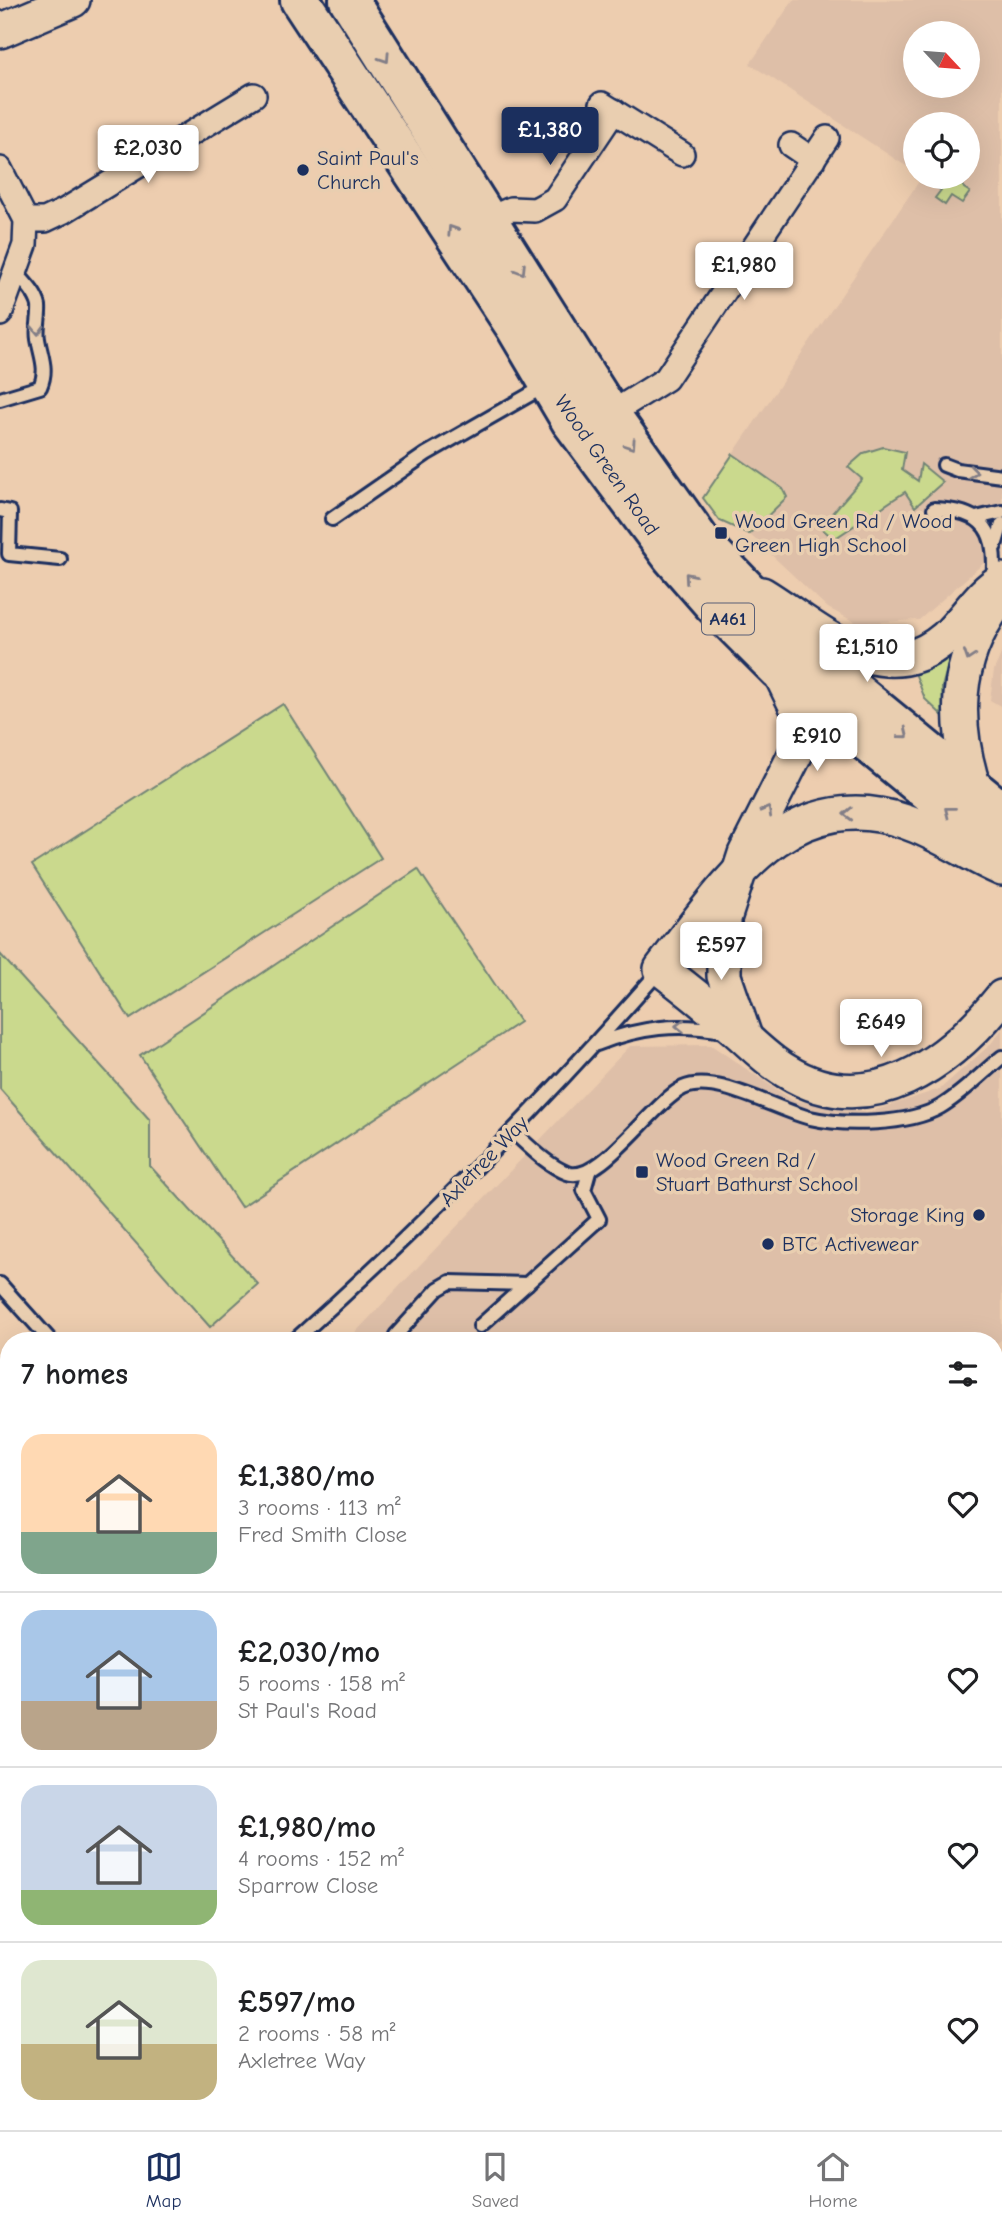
<!DOCTYPE html>
<meta charset="utf-8">
<style>
:root{--surface:#fff;--page:#f6f6f6;--text:#202124;--muted:#757577;--line:#e0e0e0;--accent:#1b2f5e}
body{margin:0;font-family:"Comic Neue",sans-serif;background:var(--page);color:var(--text);height:100vh;display:flex;flex-direction:column;font-size:26px;white-space:nowrap}
*{box-sizing:border-box;margin:0}
p{font-size:23px;color:var(--muted)}
.icon{flex:none;width:38px;height:38px;fill:none;stroke:currentColor;stroke-width:2;stroke-linecap:round;stroke-linejoin:round}
.map{position:relative;flex:1;overflow:hidden}
.panel{position:absolute;left:0px;top:1332px;width:1003px;height:800px;display:flex;flex-direction:column;background:var(--surface);border-radius:28px 28px 0 0;box-shadow:0 7px 28px #0002}
.panel>*{flex:none}
.needle{width:46px;rotate:116deg}
.fabs{position:absolute;left:903px;top:21px;display:grid;gap:14px}
.fabs a{display:grid;place-items:center;width:77px;height:77px;border-radius:50%;background:var(--surface);box-shadow:0 7px 28px #0002;font-size:35px}
.price{position:absolute;translate:-50% -60px;padding:0 16px;border-radius:7px;background:#fff;color:#222;font-size:23px;line-height:46px;filter:drop-shadow(0 2px 4px #0008)}
.price::after{content:'';position:absolute;left:50%;top:42px;width:21px;height:16px;margin-left:-10px;background:inherit;clip-path:polygon(0 0,100% 0,50% 100%)}
.price.current{background:var(--accent);color:#fff}
ul{padding:0;list-style:none}
li{display:flex;align-items:center;gap:21px;height:175px;padding:0 21px}
li+li{border-top:2px solid var(--line)}
li span{display:grid;place-items:center;flex:none;width:196px;height:140px;border-radius:21px;color:#555}
li>.icon{margin-inline-start:auto}
span .icon{width:84px;height:84px;fill:#fffc;stroke-width:1}
li b{font-size:30px}
h2{display:flex;justify-content:space-between;align-items:center;height:84px;padding:0 21px;font-size:30px}
.dock{display:flex;justify-content:space-around;align-items:center;height:98px;border-top:2px solid var(--line);background:var(--surface);font-size:19px;color:var(--muted)}
.dock a{display:grid;justify-items:center;gap:4px}
.dock .current{color:var(--accent)}
.map>svg:first-child{display:block}
.built{fill:#debfa8;fill-rule:evenodd}
.green{fill:#cad98d;stroke:#728476;stroke-width:2}
.lines{fill:none;stroke-linecap:round;stroke-linejoin:round}
.river{stroke:#7fccdd;stroke-width:42}
.lane-casing{stroke:#1b2f5e;stroke-width:18}
.street-casing{stroke:#1b2f5e;stroke-width:28}
.secondary-casing{stroke:#1b2f5e;stroke-width:38}
.highway-casing{stroke:#1b2f5e;stroke-width:44}
.lane{stroke:#e9ceb0;stroke-width:12}
.street{stroke:#e9ceb0;stroke-width:23}
.secondary{stroke:#e9ceb0;stroke-width:33}
.highway{stroke:#e9ceb0;stroke-width:38}
.rail-casing{stroke:#1b2f5e;stroke-width:8}
.rail{stroke:#e9ceb0;stroke-width:5;stroke-dasharray:16;stroke-linecap:butt}
.oneway{stroke:#827e87}
.poi-dot{fill:#1b2f5e;stroke:#e9ceb0;stroke-width:2.5}
.labels{text-anchor:middle;dominant-baseline:central;stroke-width:7;stroke-linejoin:round;paint-order:stroke}
.shield{fill:#e9ceb0;stroke:#595f77;stroke-width:2}
.shield-label{font-size:19px;font-weight:bold;fill:#1b2f5e}
.poi-label{font-size:21px;fill:#1b2f5e;stroke:#e9ceb0;text-anchor:start}
.street-label{font-size:21px;fill:#1b2f5e;stroke:#e9ceb0}
</style>
<div class="map">
<svg width="1002" height="2130" viewBox="0 0 1002 2130">
<rect width="100%" height="100%" fill="#edcdaf"/>
<filter id="ink" filterUnits="userSpaceOnUse"><feTurbulence type="fractalNoise" baseFrequency=".0143" numOctaves="2"/><feDisplacementMap in="SourceGraphic" scale="14" xChannelSelector="R" yChannelSelector="G"/><feConvolveMatrix kernelMatrix="1 2 1 2 8 2 1 2 1" color-interpolation-filters="sRGB"/></filter>
<g filter="url(#ink)">
<g class="built">
<path d="M793,0H1002V547L919,620L857,623L828,608L744,529L720,521L703,498L922,177H968V124H915V172L750,64ZM915,33H968V86H915Z"/>
<path d="M1002,652V707L990,700L994,670Z"/>
<path d="M1002,1029V1339L994,1346V1340H348L630,1046L711,1045L792,1100L867,1113L940,1089L990,1045Z"/>
<path d="M1002,1810V2097L999,2101L994,2095V1817Z"/>
</g>
<g class="green">
<path d="M949,177H959L964,188L970,192L962,203L951,196L945,205L935,198L941,190L933,185Z"/>
<path d="M883,447L905,452L902,470L918,481L921,464L943,482L915,507L905,492L834,539L820,527L862,479L848,467L864,453Z"/>
<path d="M733,454L783,489L787,497L749,534L720,521L703,498Z"/>
<path d="M951,654L942,687L943,716L925,699L914,670Z"/>
<path d="M283,704L381,858L130,1019L32,865Z"/>
<path d="M418,869L520,1022L241,1207L140,1055Z"/>
<path d="M0,954L150,1120V1166L258,1284L210,1327L0,1089Z"/>
</g>
<g class="lines">
<g class="river">
<path d="M994,1402L1002,1396"/>
<path d="M252,2130L261,2123"/>
</g>
<defs>
<g id="lane">
<path d="M0,399L40,387C48,369 41,357 38,339C36,328 40,317 39,306C36,292 22,280 14,270"/>
<path d="M944,465L957,470L1002,476"/>
<path d="M934,509C986,510 998,533 993,581"/>
<path d="M0,510L10,512L9,554L60,559"/>
<path d="M976,518L1002,512"/>
<path d="M332,519L426,454L545,386"/>
<path d="M995,546L1002,524"/>
<path d="M597,1044C640,1027 677,1023 723,1031"/>
<path d="M513,1132C529,1146 547,1165 567,1173C599,1186 653,1102 683,1088C715,1073 777,1110 810,1118C844,1126 909,1125 940,1107C962,1094 982,1073 1002,1057"/>
<path d="M0,1284L50,1340"/>
<path d="M480,1326L599,1219L584,1190L589,1172"/>
<path d="M295,1340C425,1224 546,1101 661,969"/>
<path d="M401,1340L396,1335L438,1289L450,1282L527,1284"/>
<path d="M0,1524L9,1534"/>
<path d="M994,2014L1002,2011"/>
<path d="M994,2049L1002,2061"/>
<path d="M186,2130L194,2123"/>
</g>
<g id="street">
<path d="M602,104L682,154"/>
<path d="M791,145L813,160"/>
<path d="M0,169L26,220L25,245L0,314"/>
<path d="M488,219L511,209L535,210L555,199L614,111"/>
<path d="M26,220H45L64,211L254,95"/>
<path d="M610,414L666,379L827,138"/>
</g>
<g id="secondary">
<path d="M0,31L73,0"/>
<path d="M762,594C818,628 881,693 945,638C965,620 979,593 1002,580"/>
<path d="M975,791C953,725 953,662 996,604"/>
<path d="M1002,869C969,855 939,833 906,822C786,781 724,889 661,969C687,989 712,1009 736,1030C752,1044 767,1060 786,1071C870,1123 950,1062 1002,997"/>
<path d="M745,1037L724,976V919L745,854L799,747V712L779,671"/>
</g>
<g id="highway">
<path d="M300,0L516,328L571,421L672,557L714,605L778,669L1002,853"/>
<path d="M349,0L610,414L701,542L808,653L1002,812"/>
<path d="M994,1553L1002,1546"/>
<path d="M994,1623L1002,1616"/>
<path d="M994,1682L1002,1675"/>
<path d="M994,1759L1002,1752"/>
<path d="M412,2130L419,2123"/>
<path d="M518,2130L526,2123"/>
</g>
</defs>
<use href="#lane" class="lane-casing"/>
<use href="#street" class="street-casing"/>
<use href="#secondary" class="secondary-casing"/>
<use href="#highway" class="highway-casing"/>
<use href="#lane" class="lane"/>
<use href="#street" class="street"/>
<use href="#secondary" class="secondary"/>
<use href="#highway" class="highway"/>
<defs>
<g id="rail">
<path d="M994,1469L1002,1462"/>
<path d="M994,1490L1002,1482"/>
<path d="M316,2130L324,2123"/>
<path d="M332,2130L340,2123"/>
</g>
</defs>
<use href="#rail" class="rail-casing"/>
<use href="#rail" class="rail"/>
</g>
<defs><path id="oneway-chevron" d="M-2-3.5L2.5 0L-2 3.5" fill="none" stroke-width="1.6" stroke-linecap="round" stroke-linejoin="round" transform="scale(1.75)"/></defs>
<g class="oneway">
<use href="#oneway-chevron" transform="translate(385 58) rotate(57)"/>
<use href="#oneway-chevron" transform="translate(452 230) rotate(-123)"/>
<use href="#oneway-chevron" transform="translate(521 270) rotate(58)"/>
<use href="#oneway-chevron" transform="translate(38 330) rotate(88)"/>
<use href="#oneway-chevron" transform="translate(631 445) rotate(56)"/>
<use href="#oneway-chevron" transform="translate(973 472) rotate(7)"/>
<use href="#oneway-chevron" transform="translate(689 577) rotate(-131)"/>
<use href="#oneway-chevron" transform="translate(969 656) rotate(109)"/>
<use href="#oneway-chevron" transform="translate(904 734) rotate(39)"/>
<use href="#oneway-chevron" transform="translate(767 811) rotate(-61)"/>
<use href="#oneway-chevron" transform="translate(949 811) rotate(-142)"/>
<use href="#oneway-chevron" transform="translate(848 814) rotate(178)"/>
<use href="#oneway-chevron" transform="translate(680 1026) rotate(-179)"/>
</g>
</g>
<g class="poi-dot">
<circle cx="303" cy="170" r="7"/>
<rect x="714" y="526" width="14" height="14" rx="3.5"/>
<rect x="635" y="1165" width="14" height="14" rx="3.5"/>
<circle cx="979" cy="1215" r="7"/>
<circle cx="768" cy="1244" r="7"/>
</g>
<g class="labels">
<rect class="shield" x="702" y="603.5" width="52" height="31" rx="5"/>
<g class="shield-label">
<text x="728" y="619">A461</text>
</g>
<g class="poi-label">
<text x="317" y="158">Saint Paul's<tspan x="317" dy="24">Church</tspan></text>
<text x="735" y="521">Wood Green Rd / Wood<tspan x="735" dy="24">Green High School</tspan></text>
<text x="656" y="1160">Wood Green Rd /<tspan x="656" dy="24">Stuart Bathurst School</tspan></text>
<text x="965" y="1215" text-anchor="end">Storage King</text>
<text x="782" y="1244">BTC Activewear</text>
</g>
<g class="street-label">
<text transform="translate(607 465) rotate(55)">Wood Green Road</text>
<text transform="translate(484 1161) rotate(-46)">Axletree Way</text>
</g>
</g>
</svg>
<div class="fabs">
<a><svg class="needle" viewBox="-14 -14 28 28"><path d="M0-13l5 13h-10z" fill="#e53935"/><path d="M0 13l5-13h-10z" fill="#757577"/></svg></a>
<a><svg class="icon" aria-label="locate" viewBox="0 0 24 24"><circle cx="12" cy="12" r="6"/><path d="M12 2v4M12 18v4M2 12h4M18 12h4"/></svg></a>
</div>
<b class="price current" style="left:550px;top:167px">£1,380</b>
<b class="price" style="left:148px;top:185px">£2,030</b>
<b class="price" style="left:744px;top:302px">£1,980</b>
<b class="price" style="left:867px;top:684px">£1,510</b>
<b class="price" style="left:817px;top:773px">£910</b>
<b class="price" style="left:721px;top:982px">£597</b>
<b class="price" style="left:881px;top:1059px">£649</b>
<section class="panel">
<h2>7 homes<svg class="icon" aria-label="filters" viewBox="0 0 24 24"><path d="M4 7h16M4 17h16"/><circle cx="9" cy="7" r="2"/><circle cx="15" cy="17" r="2"/></svg></h2>
<ul>
<li><span style="background:linear-gradient(#ffd9b3 70%,#7fa58c 0)"><svg class="icon" aria-label="home" viewBox="0 0 24 24"><path d="M3 11l9-7 9 7M6 9v11h12V9"/></svg></span><div><b>£1,380/mo</b><p>3 rooms · 113 m²</p><p>Fred Smith Close</p></div><svg class="icon" aria-label="heart" viewBox="0 0 24 24"><path d="M12 20l-8-8c-3-5 5-10 8-4 3-6 11-1 8 4z"/></svg></li>
<li><span style="background:linear-gradient(#a9c7e8 65%,#b9a48a 0)"><svg class="icon" aria-label="home" viewBox="0 0 24 24"><path d="M3 11l9-7 9 7M6 9v11h12V9"/></svg></span><div><b>£2,030/mo</b><p>5 rooms · 158 m²</p><p>St Paul's Road</p></div><svg class="icon" aria-label="heart" viewBox="0 0 24 24"><path d="M12 20l-8-8c-3-5 5-10 8-4 3-6 11-1 8 4z"/></svg></li>
<li><span style="background:linear-gradient(#c9d6e8 75%,#8fb573 0)"><svg class="icon" aria-label="home" viewBox="0 0 24 24"><path d="M3 11l9-7 9 7M6 9v11h12V9"/></svg></span><div><b>£1,980/mo</b><p>4 rooms · 152 m²</p><p>Sparrow Close</p></div><svg class="icon" aria-label="heart" viewBox="0 0 24 24"><path d="M12 20l-8-8c-3-5 5-10 8-4 3-6 11-1 8 4z"/></svg></li>
<li><span style="background:linear-gradient(#dfe7d0 60%,#c2b280 0)"><svg class="icon" aria-label="home" viewBox="0 0 24 24"><path d="M3 11l9-7 9 7M6 9v11h12V9"/></svg></span><div><b>£597/mo</b><p>2 rooms · 58 m²</p><p>Axletree Way</p></div><svg class="icon" aria-label="heart" viewBox="0 0 24 24"><path d="M12 20l-8-8c-3-5 5-10 8-4 3-6 11-1 8 4z"/></svg></li>
</ul>
</section>
</div>
<nav class="dock">
<a class="current"><svg class="icon" aria-label="map" viewBox="0 0 24 24"><path d="M3 6l6-2 6 2 6-2v14l-6 2-6-2-6 2zM9 4v14M15 6v14"/></svg>Map</a>
<a><svg class="icon" aria-label="saved" viewBox="0 0 24 24"><path d="M7 4h10v16l-5-4-5 4z"/></svg>Saved</a>
<a><svg class="icon" aria-label="home" viewBox="0 0 24 24"><path d="M3 11l9-7 9 7M6 9v11h12V9"/></svg>Home</a>
</nav>
